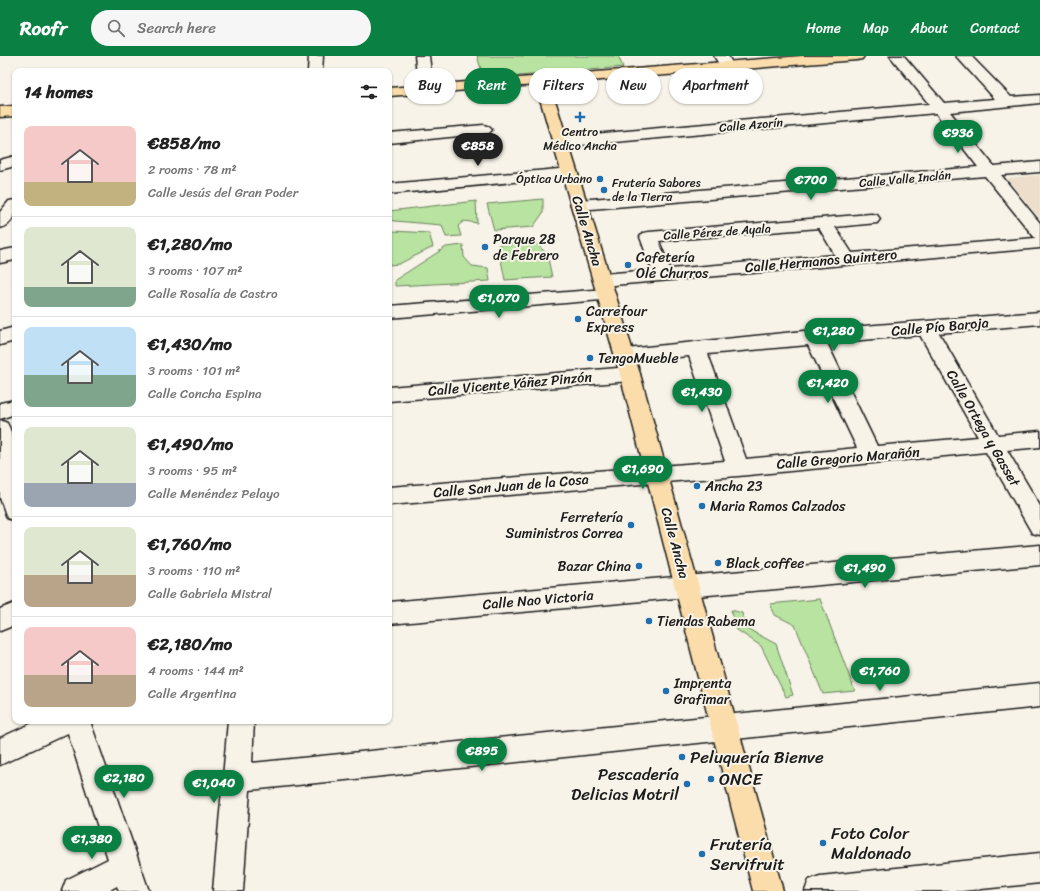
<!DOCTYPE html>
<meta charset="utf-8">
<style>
:root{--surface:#fff;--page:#f6f6f6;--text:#222;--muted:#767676;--line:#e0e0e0;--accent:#0b8043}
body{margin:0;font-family:Sriracha,sans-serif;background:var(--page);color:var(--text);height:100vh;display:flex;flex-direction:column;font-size:15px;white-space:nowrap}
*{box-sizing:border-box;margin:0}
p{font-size:13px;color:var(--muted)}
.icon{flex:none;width:22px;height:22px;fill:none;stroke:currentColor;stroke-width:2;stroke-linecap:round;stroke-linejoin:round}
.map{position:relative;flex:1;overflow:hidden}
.details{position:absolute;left:12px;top:12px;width:380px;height:656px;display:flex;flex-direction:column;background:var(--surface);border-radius:8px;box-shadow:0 1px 3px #0004}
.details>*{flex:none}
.guide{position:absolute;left:404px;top:12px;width:380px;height:36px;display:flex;gap:8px}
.price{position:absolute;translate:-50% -34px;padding:0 9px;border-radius:14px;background:var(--accent);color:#fff;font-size:13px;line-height:26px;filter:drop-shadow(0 1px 2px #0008)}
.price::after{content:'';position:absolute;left:50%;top:24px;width:12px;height:9px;margin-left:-6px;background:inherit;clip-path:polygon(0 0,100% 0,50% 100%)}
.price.on{background:#222;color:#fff}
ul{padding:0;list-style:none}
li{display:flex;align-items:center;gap:12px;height:100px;padding:0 12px}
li+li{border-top:1px solid var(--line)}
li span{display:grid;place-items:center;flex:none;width:112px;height:80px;border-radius:8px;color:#555}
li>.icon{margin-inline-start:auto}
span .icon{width:48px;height:48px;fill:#fffc;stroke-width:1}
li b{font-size:17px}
h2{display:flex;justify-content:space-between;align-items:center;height:48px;padding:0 12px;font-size:17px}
.tag{padding:0 14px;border-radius:18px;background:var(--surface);box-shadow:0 1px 3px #0004;font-size:14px;line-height:36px}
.tag.on{background:var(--accent);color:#fff}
header{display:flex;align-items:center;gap:24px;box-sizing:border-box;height:56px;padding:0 20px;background:var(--accent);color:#fff}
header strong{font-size:19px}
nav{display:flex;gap:22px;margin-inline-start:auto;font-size:14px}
.search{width:280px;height:36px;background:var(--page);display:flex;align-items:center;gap:10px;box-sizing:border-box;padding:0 14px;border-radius:22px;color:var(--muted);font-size:15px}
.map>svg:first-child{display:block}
.built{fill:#ecdeca}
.green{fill:#b8e3a0;stroke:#6a805e}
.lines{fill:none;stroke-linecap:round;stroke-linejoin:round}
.minor-casing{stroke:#1c1c1c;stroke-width:3}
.major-casing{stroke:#1c1c1c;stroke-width:3}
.minor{fill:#f7f3e8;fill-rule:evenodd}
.major{fill:#fbddab;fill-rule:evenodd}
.poi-dot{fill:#1f6fb2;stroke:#f7f3e8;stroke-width:1.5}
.labels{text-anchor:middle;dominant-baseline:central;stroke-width:4;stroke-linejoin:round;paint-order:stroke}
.far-street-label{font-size:12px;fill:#1c1c1c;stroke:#f7f3e8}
.far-poi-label{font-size:12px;fill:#1c1c1c;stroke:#f7f3e8}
.street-label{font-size:14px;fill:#1c1c1c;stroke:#f7f3e8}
.poi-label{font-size:14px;fill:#1c1c1c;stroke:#f7f3e8;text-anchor:start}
.near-poi-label{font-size:17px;fill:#1c1c1c;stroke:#f7f3e8;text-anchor:start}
</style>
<header>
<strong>Roofr</strong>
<div class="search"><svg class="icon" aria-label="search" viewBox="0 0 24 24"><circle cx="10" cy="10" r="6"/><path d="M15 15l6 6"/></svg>Search here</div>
<nav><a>Home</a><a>Map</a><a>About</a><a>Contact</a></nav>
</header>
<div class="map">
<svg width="1040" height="835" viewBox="0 0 1040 835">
<rect width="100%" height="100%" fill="#f7f3e8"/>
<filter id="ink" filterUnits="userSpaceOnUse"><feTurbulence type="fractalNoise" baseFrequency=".025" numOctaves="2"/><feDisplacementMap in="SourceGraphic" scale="8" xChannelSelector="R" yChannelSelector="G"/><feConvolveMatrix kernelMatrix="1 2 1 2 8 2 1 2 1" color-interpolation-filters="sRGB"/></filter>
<g filter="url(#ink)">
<path class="built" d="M1040,119V163L1007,122Z"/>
<g class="green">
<path d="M477,0H618L623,11L484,23Z"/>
<path d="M543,143V157L533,171L494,174L487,148Z"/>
<path d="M476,145L477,167L464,165L458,170L461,180L446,181L442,169L395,165L389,163V155Z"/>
<path d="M389,173L393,175L429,177L433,191L399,208L389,209Z"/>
<path d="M534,185L547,198L552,221L505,224L498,189Z"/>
<path d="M463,189L464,201L472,210L488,212L490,225L395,230V224L446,191Z"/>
<path d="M819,543H820L855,635L823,638L795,569L775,559L770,548Z"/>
<path d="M731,554L742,557L746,572L776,588L793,639L786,641L761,590L737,574Z"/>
</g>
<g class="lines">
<defs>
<g id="minor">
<path d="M309,0H323L322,15H308Z"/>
<path d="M415,0H429L433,34L431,37H421L419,34Z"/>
<path d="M714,0H728L734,10L732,13H722Z"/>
<path d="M890,0H904L944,47L995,43L956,0H971L1011,41L1040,39V47L950,56L994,110L1040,106V116L1001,119L1040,167V192L602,230L596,228L593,224L596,220L602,218L652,214L640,181L643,177L649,176L871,158L877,159L880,163L877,167L835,171L852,197L1035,182L985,120L579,154L573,153L571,149L573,145L579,144L978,111L936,57L560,91L554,89L552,86L554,83L560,81L929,48ZM819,172L835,199L670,213L659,185Z"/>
<path d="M484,69L489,71L492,74L489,77L389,87V77Z"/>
<path d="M15,100V110L0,114V104Z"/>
<path d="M570,112L576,114L578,117L576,120L389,138V128Z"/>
<path d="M15,144C15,157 14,169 0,172V156L9,145Z"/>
<path d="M15,192V204L0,207V195Z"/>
<path d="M606,233L613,235L615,239L613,243L389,262V250Z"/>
<path d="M1040,256V268L939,277L998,379L1040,375V391L1007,394L1040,450V479L1032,477L986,396L738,420L389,449V431L725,405L689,300L624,306L617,304L614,299L617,294L814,274ZM920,279L978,381L877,390L827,287ZM808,289L857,392L746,403L708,298Z"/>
<path d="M15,271V285L0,289V275Z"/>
<path d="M630,311L637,313L640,318L637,323L630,325L389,345V331Z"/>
<path d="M15,344V358L0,363V347Z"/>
<path d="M0,364L7,367C21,390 15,438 15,465L7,462L0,442Z"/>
<path d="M1040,489V509L389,568V546Z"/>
<path d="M15,547V569L0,575V553Z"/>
<path d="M1040,627V651L250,734L243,835H213L228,665H254L252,707Z"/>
<path d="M37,665H90L149,835H119L117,830L108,835H62L66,824L108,803L68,677L0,709V682Z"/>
<path d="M1040,797V827L962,835H805L809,824L820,820Z"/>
</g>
<g id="major">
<path d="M802,0H864L862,3L857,4L550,28L640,318L783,835H753L620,318L536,29L389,40V32Z"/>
<path d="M15,50V60L0,61V51Z"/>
</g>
</defs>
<use href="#minor" class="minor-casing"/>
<use href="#major" class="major-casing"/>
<use href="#minor" class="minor"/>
<use href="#major" class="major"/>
</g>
</g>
<g class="poi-dot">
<path d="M578 55h4v4h4v4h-4v4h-4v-4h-4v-4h4z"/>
<circle cx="600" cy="123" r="4"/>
<circle cx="604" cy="134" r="4"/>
<circle cx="485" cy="191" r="4"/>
<circle cx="628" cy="209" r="4"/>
<circle cx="578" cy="263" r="4"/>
<circle cx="590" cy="302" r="4"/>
<circle cx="697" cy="430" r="4"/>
<circle cx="702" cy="450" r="4"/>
<circle cx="631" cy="469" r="4"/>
<circle cx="718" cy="507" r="4"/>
<circle cx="639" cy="510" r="4"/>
<circle cx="649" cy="565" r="4"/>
<circle cx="666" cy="635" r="4"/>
<circle cx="682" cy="701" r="4"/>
<circle cx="711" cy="723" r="4"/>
<circle cx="687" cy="728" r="4"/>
<circle cx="823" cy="787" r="4"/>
<circle cx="702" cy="798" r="4"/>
</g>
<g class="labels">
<g class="far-street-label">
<text transform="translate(751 69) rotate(-5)">Calle Azorín</text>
<text transform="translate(905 123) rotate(-5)">Calle Valle Inclán</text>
<text transform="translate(717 176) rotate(-4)">Calle Pérez de Ayala</text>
</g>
<g class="far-poi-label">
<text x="580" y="76">Centro<tspan x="580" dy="14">Médico Ancha</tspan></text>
<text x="592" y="123" text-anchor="end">Óptica Urbano</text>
<text x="612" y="127" text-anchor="start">Frutería Sabores<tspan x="612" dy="14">de la Tierra</tspan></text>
</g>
<g class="street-label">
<text transform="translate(587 175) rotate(73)">Calle Ancha</text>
<text transform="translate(821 205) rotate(-5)">Calle Hermanos Quintero</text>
<text transform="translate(940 271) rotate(-5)">Calle Pío Baroja</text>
<text transform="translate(510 328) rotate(-5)">Calle Vicente Yáñez Pinzón</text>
<text transform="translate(983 372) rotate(60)">Calle Ortega y Gasset</text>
<text transform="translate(848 402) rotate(-5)">Calle Gregorio Marañón</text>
<text transform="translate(511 430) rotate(-5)">Calle San Juan de la Cosa</text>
<text transform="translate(675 487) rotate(75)">Calle Ancha</text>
<text transform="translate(538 544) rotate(-5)">Calle Nao Victoria</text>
</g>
<g class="poi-label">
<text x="493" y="183">Parque 28<tspan x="493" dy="16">de Febrero</tspan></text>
<text x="636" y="201">Cafetería<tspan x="636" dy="16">Olé Churros</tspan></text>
<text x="586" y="255">Carrefour<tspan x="586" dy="16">Express</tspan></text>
<text x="598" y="302">TengoMueble</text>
<text x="705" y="430">Ancha 23</text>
<text x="710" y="450">Maria Ramos Calzados</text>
<text x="623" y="461" text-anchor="end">Ferretería<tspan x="623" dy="16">Suministros Correa</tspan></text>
<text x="726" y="507">Black coffee</text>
<text x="631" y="510" text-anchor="end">Bazar China</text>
<text x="657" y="565">Tiendas Rabema</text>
<text x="674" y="627">Imprenta<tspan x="674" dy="16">Grafimar</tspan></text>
</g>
<g class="near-poi-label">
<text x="690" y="701">Peluquería Bienve</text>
<text x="679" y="718" text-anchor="end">Pescadería<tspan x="679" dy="20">Delicias Motril</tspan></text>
<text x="719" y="723">ONCE</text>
<text x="831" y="777">Foto Color<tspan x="831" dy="20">Maldonado</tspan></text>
<text x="710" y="788">Frutería<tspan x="710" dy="20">Servifruit</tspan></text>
</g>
</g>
</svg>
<b class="price" style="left:958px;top:98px">€936</b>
<b class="price on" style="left:478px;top:111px">€858</b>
<b class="price" style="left:811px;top:145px">€700</b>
<b class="price" style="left:499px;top:263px">€1,070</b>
<b class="price" style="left:834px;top:296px">€1,280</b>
<b class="price" style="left:828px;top:348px">€1,420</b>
<b class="price" style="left:702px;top:357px">€1,430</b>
<b class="price" style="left:643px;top:434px">€1,690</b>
<b class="price" style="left:865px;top:533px">€1,490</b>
<b class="price" style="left:880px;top:636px">€1,760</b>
<b class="price" style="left:482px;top:716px">€895</b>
<b class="price" style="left:124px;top:743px">€2,180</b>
<b class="price" style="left:214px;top:748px">€1,040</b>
<b class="price" style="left:92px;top:804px">€1,380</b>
<div class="guide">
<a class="tag">Buy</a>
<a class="tag on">Rent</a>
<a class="tag">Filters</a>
<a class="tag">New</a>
<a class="tag">Apartment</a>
</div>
<section class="details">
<h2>14 homes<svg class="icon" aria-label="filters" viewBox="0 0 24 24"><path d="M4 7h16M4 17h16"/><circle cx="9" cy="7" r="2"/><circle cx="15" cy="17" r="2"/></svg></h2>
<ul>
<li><span style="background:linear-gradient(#f6c9c9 70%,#c2b280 0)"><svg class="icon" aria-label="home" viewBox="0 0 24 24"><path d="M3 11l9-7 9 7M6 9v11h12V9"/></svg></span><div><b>€858/mo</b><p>2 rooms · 78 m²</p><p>Calle Jesús del Gran Poder</p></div></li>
<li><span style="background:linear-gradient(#dfe7d0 75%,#7fa58c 0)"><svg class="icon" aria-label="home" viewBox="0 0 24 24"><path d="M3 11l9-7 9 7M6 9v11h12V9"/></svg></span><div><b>€1,280/mo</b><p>3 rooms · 107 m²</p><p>Calle Rosalía de Castro</p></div></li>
<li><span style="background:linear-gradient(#bfe0f5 60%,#7fa58c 0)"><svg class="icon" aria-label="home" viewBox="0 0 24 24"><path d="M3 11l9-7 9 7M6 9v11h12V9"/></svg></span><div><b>€1,430/mo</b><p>3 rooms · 101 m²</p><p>Calle Concha Espina</p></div></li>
<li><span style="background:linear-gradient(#dfe7d0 70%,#9aa5b1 0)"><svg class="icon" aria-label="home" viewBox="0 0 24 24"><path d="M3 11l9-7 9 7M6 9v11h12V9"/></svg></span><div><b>€1,490/mo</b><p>3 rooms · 95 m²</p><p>Calle Menéndez Pelayo</p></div></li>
<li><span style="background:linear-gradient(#dfe7d0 60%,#b9a48a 0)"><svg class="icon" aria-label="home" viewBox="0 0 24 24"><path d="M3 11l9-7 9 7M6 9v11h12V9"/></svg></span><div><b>€1,760/mo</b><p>3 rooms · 110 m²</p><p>Calle Gabriela Mistral</p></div></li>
<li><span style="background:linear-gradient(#f6c9c9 60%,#b9a48a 0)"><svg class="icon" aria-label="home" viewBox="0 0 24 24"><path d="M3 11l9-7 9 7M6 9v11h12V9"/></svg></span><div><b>€2,180/mo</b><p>4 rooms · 144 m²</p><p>Calle Argentina</p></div></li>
</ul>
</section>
</div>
